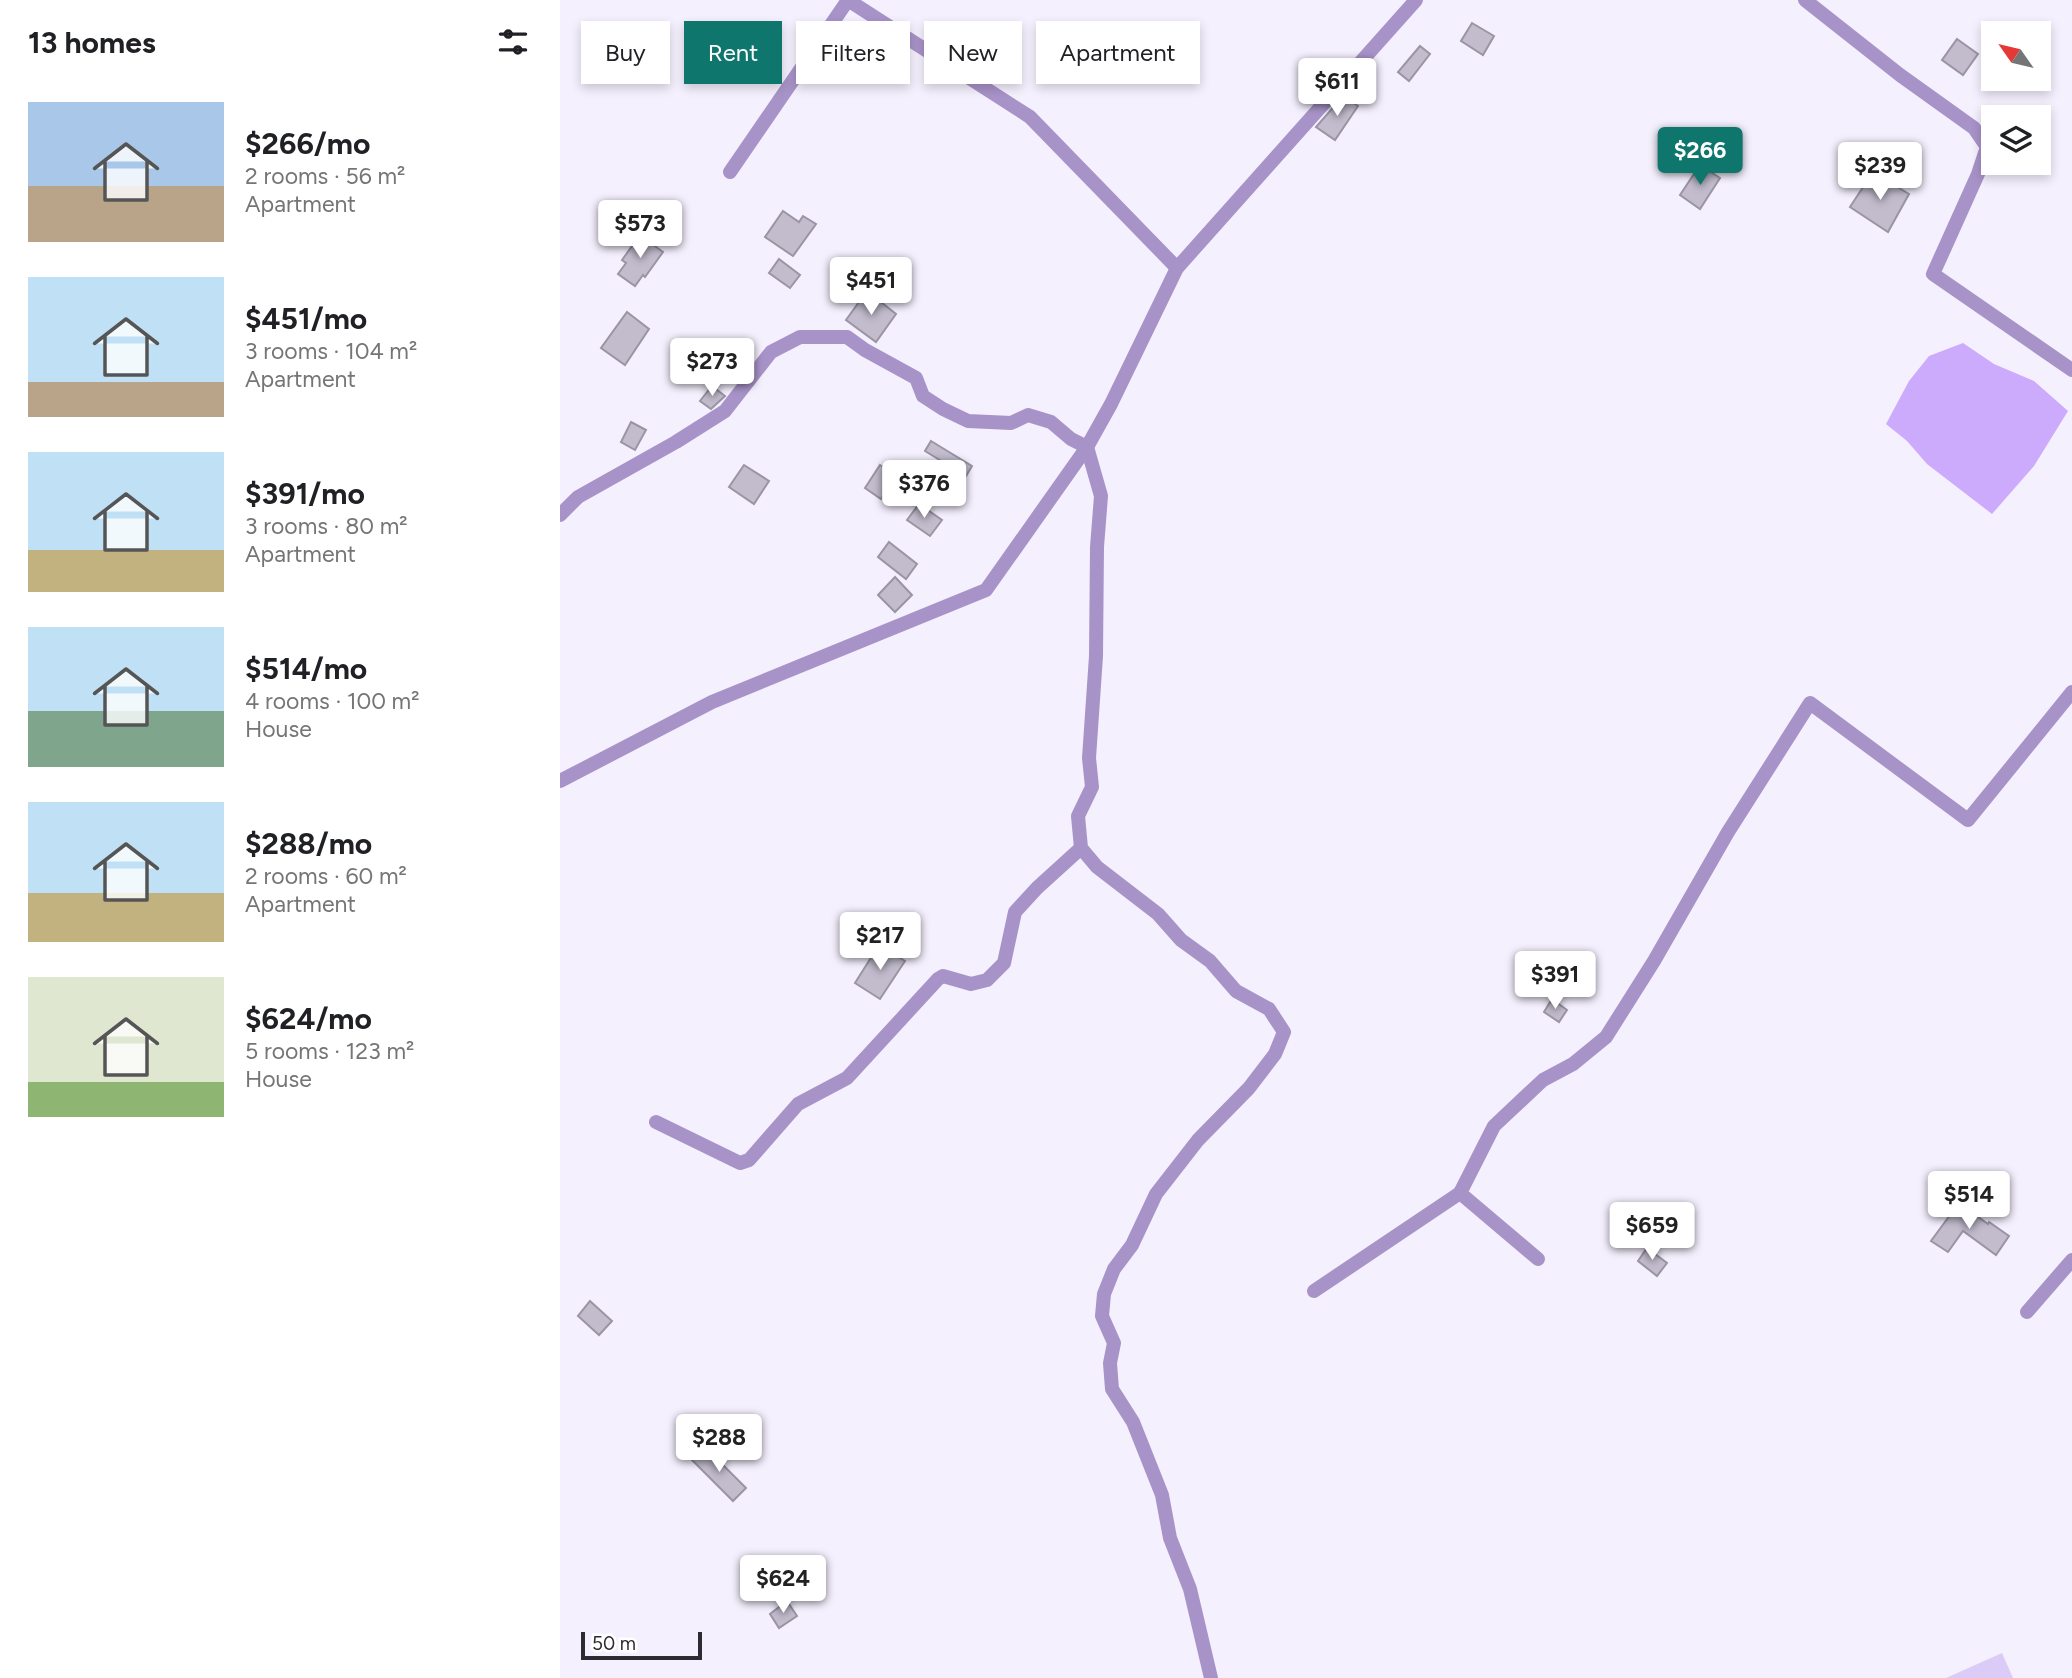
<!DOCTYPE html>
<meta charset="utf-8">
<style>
:root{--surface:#fff;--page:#f2f2f2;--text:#202124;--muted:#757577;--accent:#0f766e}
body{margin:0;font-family:Figtree,sans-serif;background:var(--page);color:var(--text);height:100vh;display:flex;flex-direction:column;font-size:26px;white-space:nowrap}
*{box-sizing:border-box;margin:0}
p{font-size:23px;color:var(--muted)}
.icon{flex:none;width:38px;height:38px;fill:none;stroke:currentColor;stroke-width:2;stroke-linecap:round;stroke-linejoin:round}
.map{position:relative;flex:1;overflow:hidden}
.drawer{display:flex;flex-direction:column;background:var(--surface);width:560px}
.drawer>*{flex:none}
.hud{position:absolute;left:21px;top:21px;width:665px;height:63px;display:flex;gap:14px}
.needle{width:46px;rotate:304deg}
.tools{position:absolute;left:1421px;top:21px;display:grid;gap:14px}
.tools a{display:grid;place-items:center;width:70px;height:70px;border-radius:0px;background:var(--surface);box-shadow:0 4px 10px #0003;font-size:35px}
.scale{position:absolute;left:21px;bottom:18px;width:121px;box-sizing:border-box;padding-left:7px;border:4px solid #2d2a31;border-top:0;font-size:19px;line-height:24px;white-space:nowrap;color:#2d2a31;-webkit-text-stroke:5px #fff;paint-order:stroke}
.price{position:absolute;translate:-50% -60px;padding:0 16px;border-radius:7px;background:#fff;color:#222;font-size:23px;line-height:46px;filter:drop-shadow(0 2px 4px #0008)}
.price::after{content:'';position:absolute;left:50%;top:42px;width:21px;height:16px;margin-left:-10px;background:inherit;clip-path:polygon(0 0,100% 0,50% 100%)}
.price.selected{background:var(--accent);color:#fff}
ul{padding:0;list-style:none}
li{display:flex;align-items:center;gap:21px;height:175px;padding:0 28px}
li span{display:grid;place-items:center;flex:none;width:196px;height:140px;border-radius:0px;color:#555}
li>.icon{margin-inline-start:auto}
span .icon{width:84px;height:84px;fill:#fffc;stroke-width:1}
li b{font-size:30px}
h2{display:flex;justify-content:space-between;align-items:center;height:84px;padding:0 28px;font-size:30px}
.pill{padding:0 24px;border-radius:0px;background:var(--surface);box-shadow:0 4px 10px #0003;font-size:24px;line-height:63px}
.pill.selected{background:var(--accent);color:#fff}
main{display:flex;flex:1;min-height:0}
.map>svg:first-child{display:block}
.green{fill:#dbcbf7}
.water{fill:#ccabfd}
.building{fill:#c2bccd;stroke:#9a94a5;stroke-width:2}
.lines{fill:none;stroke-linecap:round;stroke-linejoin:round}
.minor{stroke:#a893c8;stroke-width:14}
</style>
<main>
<section class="drawer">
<h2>13 homes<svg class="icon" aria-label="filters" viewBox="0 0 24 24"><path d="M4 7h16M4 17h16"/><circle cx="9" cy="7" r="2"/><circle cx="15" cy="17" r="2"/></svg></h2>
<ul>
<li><span style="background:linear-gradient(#a9c7e8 60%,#b9a48a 0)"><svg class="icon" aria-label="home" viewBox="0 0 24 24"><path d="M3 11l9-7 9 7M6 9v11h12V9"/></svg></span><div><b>$266/mo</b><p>2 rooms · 56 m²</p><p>Apartment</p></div></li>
<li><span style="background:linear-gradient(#bfe0f5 75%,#b9a48a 0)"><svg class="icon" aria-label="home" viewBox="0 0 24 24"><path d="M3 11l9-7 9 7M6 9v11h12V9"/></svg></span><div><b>$451/mo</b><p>3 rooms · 104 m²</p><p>Apartment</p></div></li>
<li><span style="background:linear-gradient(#bfe0f5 70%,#c2b280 0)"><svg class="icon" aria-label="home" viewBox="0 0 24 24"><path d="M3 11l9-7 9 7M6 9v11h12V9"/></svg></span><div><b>$391/mo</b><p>3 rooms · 80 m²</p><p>Apartment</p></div></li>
<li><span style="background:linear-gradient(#bfe0f5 60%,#7fa58c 0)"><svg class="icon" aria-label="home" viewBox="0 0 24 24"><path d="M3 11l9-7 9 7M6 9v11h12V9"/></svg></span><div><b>$514/mo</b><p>4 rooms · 100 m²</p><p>House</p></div></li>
<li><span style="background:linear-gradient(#bfe0f5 65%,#c2b280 0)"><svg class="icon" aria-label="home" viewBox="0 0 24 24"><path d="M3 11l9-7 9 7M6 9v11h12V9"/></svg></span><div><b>$288/mo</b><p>2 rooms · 60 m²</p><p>Apartment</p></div></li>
<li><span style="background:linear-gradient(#dfe7d0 75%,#8fb573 0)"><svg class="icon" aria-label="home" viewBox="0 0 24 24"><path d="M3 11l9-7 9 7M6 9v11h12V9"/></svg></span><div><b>$624/mo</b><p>5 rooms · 123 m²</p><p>House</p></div></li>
</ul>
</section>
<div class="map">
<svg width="1512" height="1678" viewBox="0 0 1512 1678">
<rect width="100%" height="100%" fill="#f5f0fe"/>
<path class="green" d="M1442,1653L1453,1678H1386Z"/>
<path class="water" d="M1403,343L1434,364L1474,381L1508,411L1474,466L1432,514L1367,464L1347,441L1326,424L1349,381L1369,356Z"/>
<g class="building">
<path d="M912,23L934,36L923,55L901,41Z"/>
<path d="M1397,39L1418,54L1403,75L1382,60Z"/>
<path d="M860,46L870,54L849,81L838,72Z"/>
<path d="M783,96L798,106L775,140L756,127Z"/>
<path d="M1140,165L1160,178L1140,209L1120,195Z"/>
<path d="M1313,172L1349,194L1328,232L1290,207Z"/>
<path d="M223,211L239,222L243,216L256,224L233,256L205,237Z"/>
<path d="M80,235L103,252L85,277L83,275L75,286L58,274L66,263L62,260Z"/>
<path d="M219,259L240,275L230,288L209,273Z"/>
<path d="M307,291L336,314L316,342L286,320Z"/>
<path d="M67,312L89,329L65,365L41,348Z"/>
<path d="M152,386L165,396L151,409L140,401Z"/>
<path d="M71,422L86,430L75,450L61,442Z"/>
<path d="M371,441L412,466L406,476L365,451Z"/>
<path d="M184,465L209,481L194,504L169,487Z"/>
<path d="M320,465L336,476L321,499L305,488Z"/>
<path d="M359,504L382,520L370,536L347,520Z"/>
<path d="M329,542L357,564L346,579L318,557Z"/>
<path d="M335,577L352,595L335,612L318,595Z"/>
<path d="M319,945L345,961L320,999L295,983Z"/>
<path d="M992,999L1007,1010L999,1022L984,1012Z"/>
<path d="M1399,1203L1428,1224L1429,1222L1449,1236L1436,1255L1403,1231L1388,1252L1371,1241Z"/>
<path d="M1087,1248L1107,1263L1097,1276L1078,1261Z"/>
<path d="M30,1301L52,1321L39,1335L18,1316Z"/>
<path d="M145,1447L186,1488L173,1501L132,1460Z"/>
<path d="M227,1601L237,1616L219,1628L210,1614Z"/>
</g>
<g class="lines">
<g class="minor">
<path d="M288,0L470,117L617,268"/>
<path d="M1245,0L1340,75L1414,128L1427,147L1418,174L1373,274L1512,370"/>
<path d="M170,172L288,0"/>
<path d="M0,515L18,497L116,442L165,411L211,352L240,337H287L305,350L356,378L363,396L383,409L408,421L451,423L468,415L491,422L511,439L527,447L541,496L537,547L536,656L529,758L532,787L518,816L521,848L537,867L598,914L621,940L650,961L676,991L709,1009L724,1032L715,1054L689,1088L638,1140L596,1194L572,1245L554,1269L544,1294L542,1316L554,1343L550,1363L552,1389L573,1422L602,1495L610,1538L630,1589L651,1678"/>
<path d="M0,781L152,702L426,590L527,447L551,404L617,268L856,0"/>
<path d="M96,1122L180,1163L189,1160L238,1104L287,1078L378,979L383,976L411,984L427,980L444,963L455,912L477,888L521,848"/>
<path d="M978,1259L900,1193L934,1126L983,1080L1013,1064L1046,1037L1094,961L1168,832L1250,703L1408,820L1512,692"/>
<path d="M754,1291L900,1193"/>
<path d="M1467,1312L1512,1260"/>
</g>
</g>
</svg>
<div class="tools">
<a><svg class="needle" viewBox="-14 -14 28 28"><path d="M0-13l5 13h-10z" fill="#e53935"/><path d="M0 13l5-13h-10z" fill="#757577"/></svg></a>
<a><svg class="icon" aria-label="layers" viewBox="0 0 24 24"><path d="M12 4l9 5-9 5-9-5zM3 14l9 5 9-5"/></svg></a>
</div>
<div class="scale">50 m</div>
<b class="price" style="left:777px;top:118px">$611</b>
<b class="price selected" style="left:1140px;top:187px">$266</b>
<b class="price" style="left:1320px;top:202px">$239</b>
<b class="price" style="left:80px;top:260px">$573</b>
<b class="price" style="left:311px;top:317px">$451</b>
<b class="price" style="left:152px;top:398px">$273</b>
<b class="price" style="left:364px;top:520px">$376</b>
<b class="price" style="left:320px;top:972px">$217</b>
<b class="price" style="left:995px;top:1011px">$391</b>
<b class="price" style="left:1409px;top:1231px">$514</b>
<b class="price" style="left:1092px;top:1262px">$659</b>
<b class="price" style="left:159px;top:1474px">$288</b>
<b class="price" style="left:223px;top:1615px">$624</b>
<div class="hud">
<a class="pill">Buy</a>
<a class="pill selected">Rent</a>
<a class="pill">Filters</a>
<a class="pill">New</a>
<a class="pill">Apartment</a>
</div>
</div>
</main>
